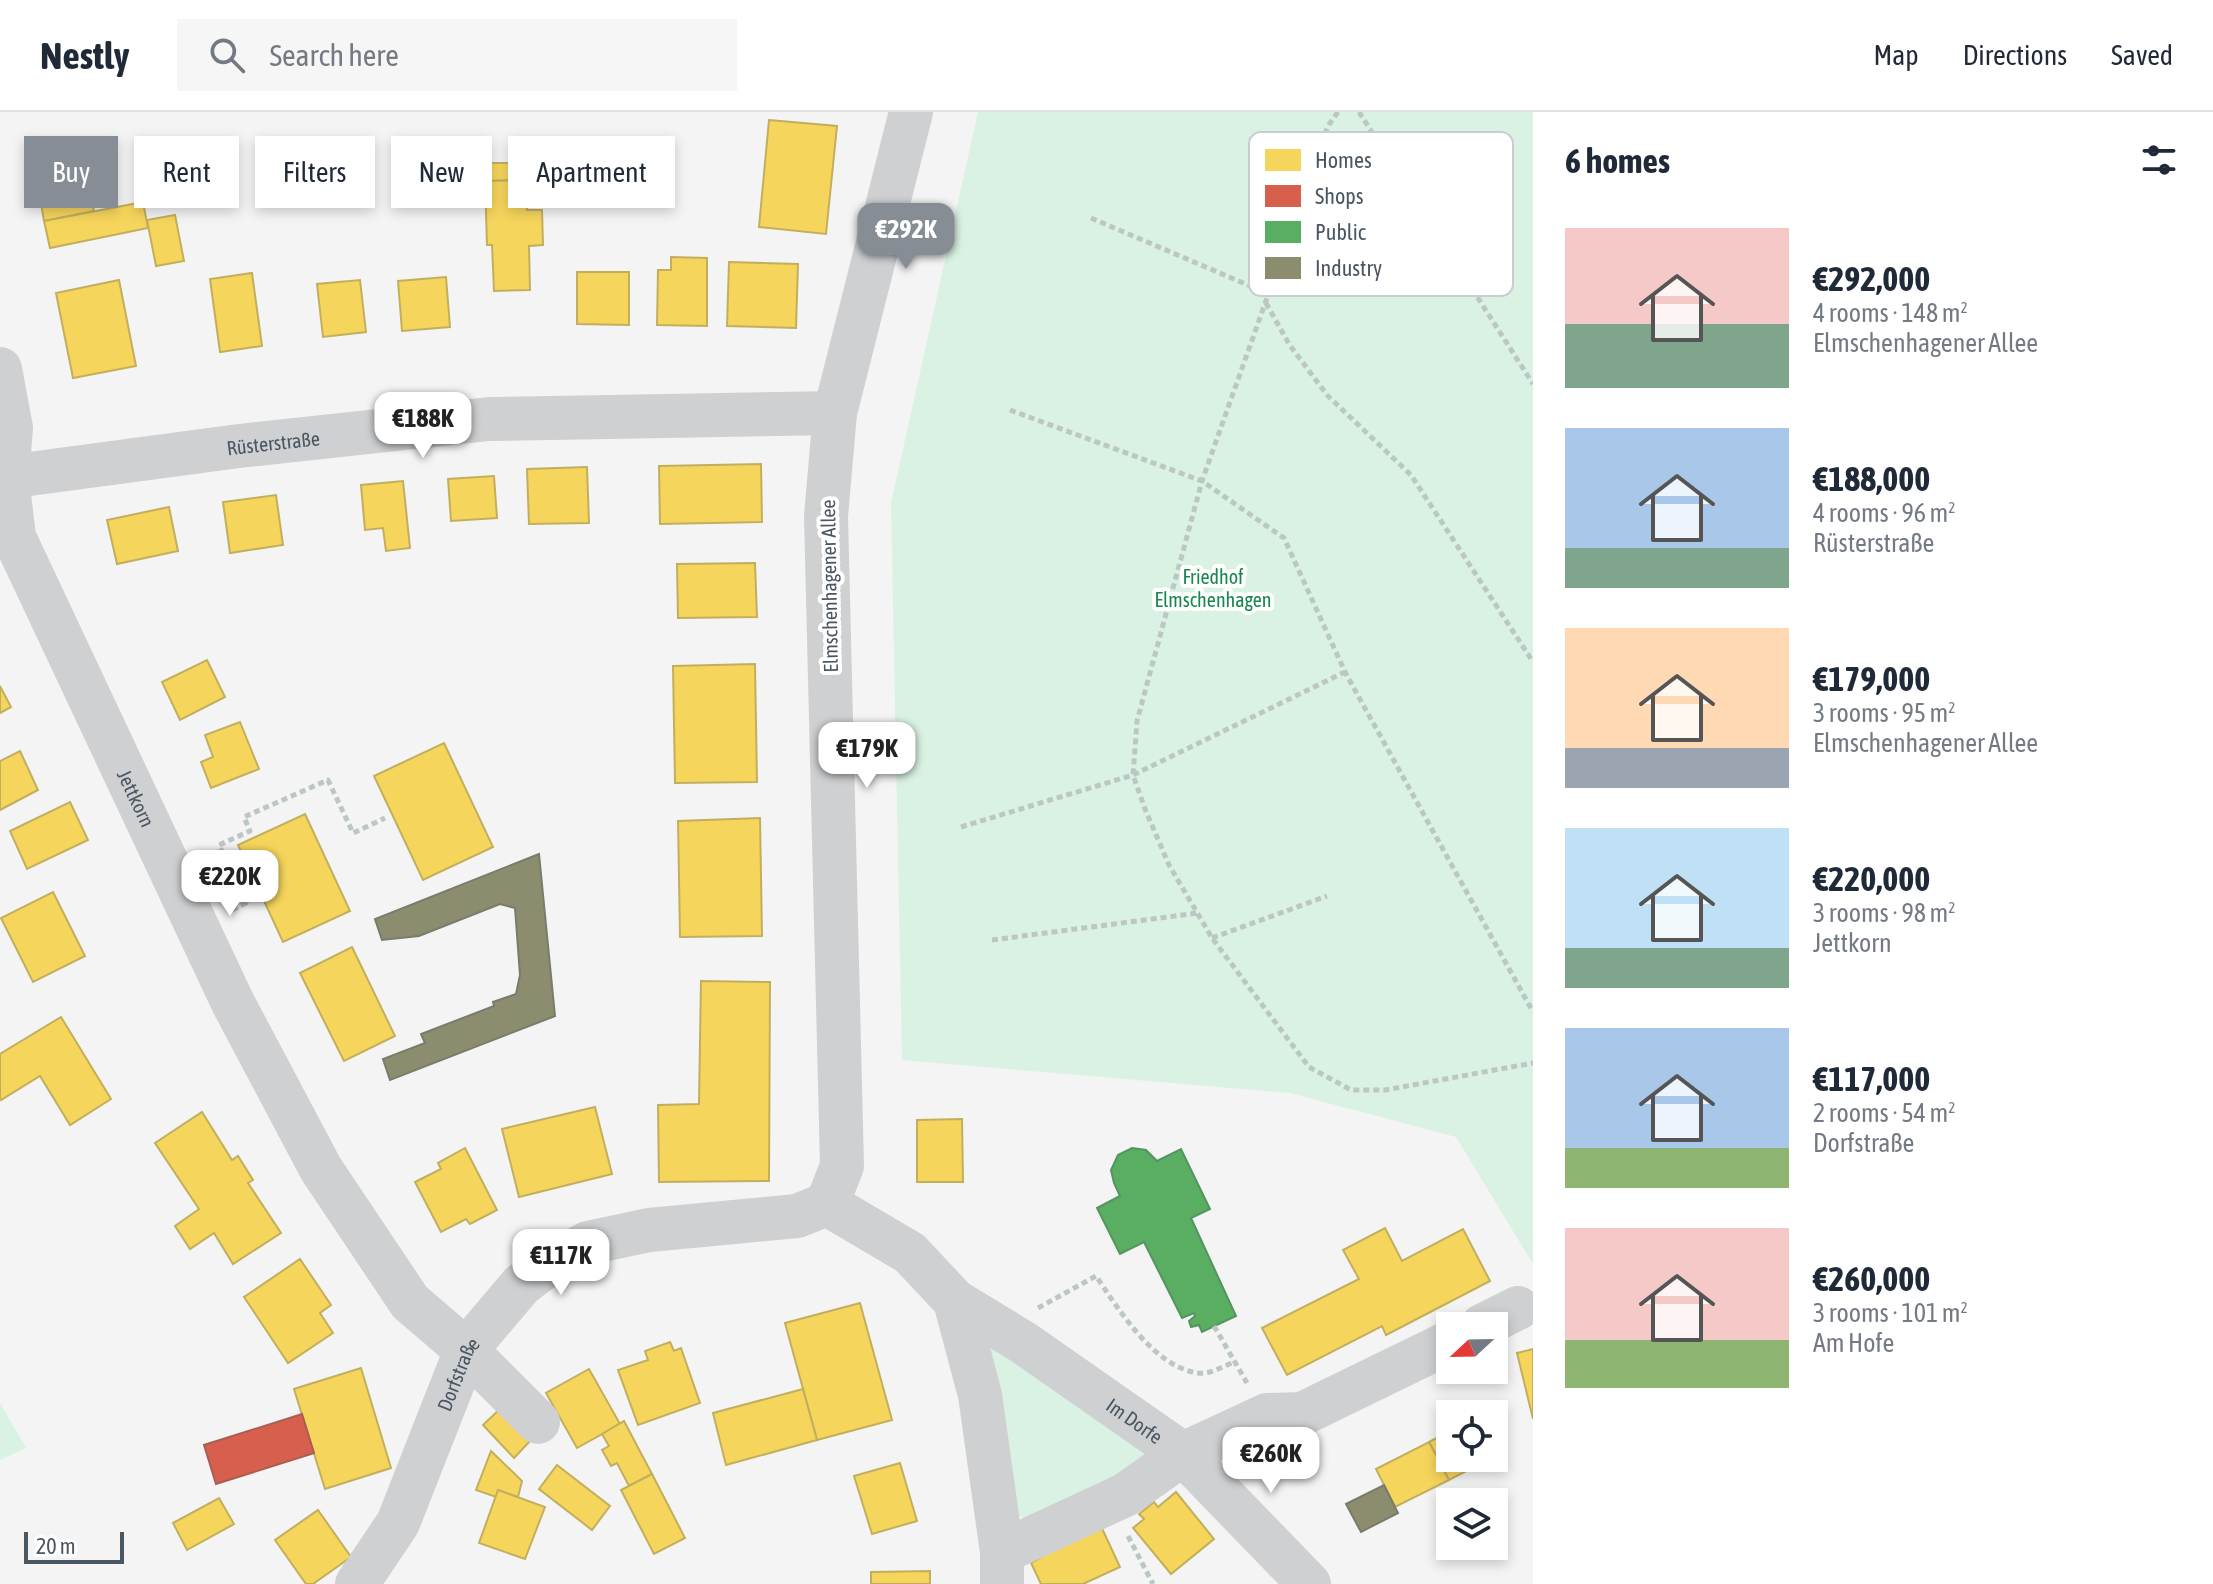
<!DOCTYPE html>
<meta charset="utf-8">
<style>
:root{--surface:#fff;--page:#f6f6f7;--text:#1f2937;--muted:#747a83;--line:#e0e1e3;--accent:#868d94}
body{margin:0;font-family:"Asap Condensed",sans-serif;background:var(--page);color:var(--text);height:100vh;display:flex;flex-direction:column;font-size:30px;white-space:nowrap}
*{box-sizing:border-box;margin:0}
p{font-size:26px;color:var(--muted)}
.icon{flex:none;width:44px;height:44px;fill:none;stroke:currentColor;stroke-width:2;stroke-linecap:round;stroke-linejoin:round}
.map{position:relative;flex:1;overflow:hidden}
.drawer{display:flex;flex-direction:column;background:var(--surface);width:680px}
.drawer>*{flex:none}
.top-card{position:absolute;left:24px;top:24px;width:760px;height:72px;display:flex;gap:16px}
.needle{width:52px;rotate:248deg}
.tools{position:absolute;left:1436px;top:1200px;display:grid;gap:16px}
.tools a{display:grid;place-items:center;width:72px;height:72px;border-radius:0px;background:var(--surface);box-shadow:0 4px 12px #0003;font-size:40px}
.scale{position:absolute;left:24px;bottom:20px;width:100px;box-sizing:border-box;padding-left:8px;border:4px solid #4a5661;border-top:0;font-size:22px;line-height:28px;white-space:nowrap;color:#4a5661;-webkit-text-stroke:6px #fff;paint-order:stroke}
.price{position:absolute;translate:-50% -68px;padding:0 18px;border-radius:16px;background:#fff;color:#222;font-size:26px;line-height:52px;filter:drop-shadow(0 2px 4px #0008)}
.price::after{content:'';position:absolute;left:50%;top:48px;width:24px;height:18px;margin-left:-12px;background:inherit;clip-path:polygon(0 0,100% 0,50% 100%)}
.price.current{background:var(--accent);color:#fff}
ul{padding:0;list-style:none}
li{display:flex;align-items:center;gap:24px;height:200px;padding:0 32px}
li span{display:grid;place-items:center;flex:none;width:224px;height:160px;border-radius:0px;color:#555}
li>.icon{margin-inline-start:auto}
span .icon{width:96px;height:96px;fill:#fffc;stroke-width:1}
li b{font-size:34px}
h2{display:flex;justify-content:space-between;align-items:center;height:96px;padding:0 32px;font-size:34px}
.chip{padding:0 28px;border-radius:0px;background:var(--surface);box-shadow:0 4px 12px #0003;font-size:28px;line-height:72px}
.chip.current{background:var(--accent);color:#fff}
header{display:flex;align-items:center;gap:48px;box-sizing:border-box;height:112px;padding:0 40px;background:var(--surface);border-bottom:2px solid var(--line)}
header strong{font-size:38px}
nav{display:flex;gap:44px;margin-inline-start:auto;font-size:28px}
.search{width:560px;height:72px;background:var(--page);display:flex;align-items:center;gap:20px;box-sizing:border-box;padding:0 28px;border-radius:0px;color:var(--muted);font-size:30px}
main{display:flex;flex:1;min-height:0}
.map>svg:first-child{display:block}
.green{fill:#d9f2e3}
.homes{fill:#f6d55c;stroke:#c2af5e;stroke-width:2}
.shops{fill:#d6604d;stroke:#ac5d53;stroke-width:2}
.public{fill:#5aae61;stroke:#559461;stroke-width:2}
.industry{fill:#8c8c6e;stroke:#787c6a;stroke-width:2}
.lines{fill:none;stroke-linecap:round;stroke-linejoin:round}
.path{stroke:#bcc7c4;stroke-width:5;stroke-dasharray:6 4;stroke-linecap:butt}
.minor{stroke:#ced0d2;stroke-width:44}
.labels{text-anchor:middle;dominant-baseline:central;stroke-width:8;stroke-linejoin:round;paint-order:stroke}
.street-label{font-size:20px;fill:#4a5661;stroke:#fff}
.park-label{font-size:20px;fill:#17864f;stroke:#fff}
.key{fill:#fff;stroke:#c9ccd0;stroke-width:2}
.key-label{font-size:22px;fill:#4a5661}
</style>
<header>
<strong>Nestly</strong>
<div class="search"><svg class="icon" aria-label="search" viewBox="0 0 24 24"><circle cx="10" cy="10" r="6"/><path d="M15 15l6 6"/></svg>Search here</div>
<nav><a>Map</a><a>Directions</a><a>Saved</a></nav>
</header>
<main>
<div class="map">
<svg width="1533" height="1472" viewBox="0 0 1533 1472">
<rect width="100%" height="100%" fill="#f4f4f4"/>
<g class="green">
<path d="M978,0H1533V1152L1456,1025L1290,981L902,948L891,391Z"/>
<path d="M995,1227L1140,1328L1148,1356L1036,1411L1005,1398L983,1247Z"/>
<path d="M0,1291L26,1336L0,1348Z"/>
</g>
<g class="homes">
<path d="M769,8L837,14L826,122L759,115Z"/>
<path d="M487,51H522L523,68L488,69Z"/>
<path d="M526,68L527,98H542L543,133L529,134L530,178L494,179L492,133H487L485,69Z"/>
<path d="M89,76L94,99L44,109L40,86Z"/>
<path d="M143,90L148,116L50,136L44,109Z"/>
<path d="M175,103L184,149L156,154L147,108Z"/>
<path d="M671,145L707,146V214L657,213L658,158H671Z"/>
<path d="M729,150L798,152L796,216L727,214Z"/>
<path d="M577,160H629V213L577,212Z"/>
<path d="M252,161L262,234L220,240L210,167Z"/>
<path d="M446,165L450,215L402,219L398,169Z"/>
<path d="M119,168L136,254L73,266L56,181Z"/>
<path d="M360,168L366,220L323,225L317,172Z"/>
<path d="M761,352L762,410L660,412L659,354Z"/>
<path d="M587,355L589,411L529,412L527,357Z"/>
<path d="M494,364L497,406L451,409L448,367Z"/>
<path d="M403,369L410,436L386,439L383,416L365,418L361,373Z"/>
<path d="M276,383L283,433L230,441L223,390Z"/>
<path d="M169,395L178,439L117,452L107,408Z"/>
<path d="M755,451L757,505L678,506L677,452Z"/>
<path d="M207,548L225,585L180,608L162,570Z"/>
<path d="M755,552L757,670L675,671L673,554Z"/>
<path d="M0,574L11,595L0,601Z"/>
<path d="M240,610L259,657L211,676L201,650L213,645L205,623Z"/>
<path d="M444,631L493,735L423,768L374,664Z"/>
<path d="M20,639L38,678L0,698V649Z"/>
<path d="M70,690L88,728L27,757L10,719Z"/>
<path d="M305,702L350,799L283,830L238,733Z"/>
<path d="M760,706L762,824L680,825L678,709Z"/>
<path d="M53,780L85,844L33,870L1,806Z"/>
<path d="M352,835L395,924L344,949L300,861Z"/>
<path d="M701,869L770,870L769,1069L659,1070L658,993L699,992Z"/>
<path d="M61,905L111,987L70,1013L40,964L1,988L0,986V942Z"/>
<path d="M595,995L612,1062L519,1085L502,1017Z"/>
<path d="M202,1000L232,1048L238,1044L253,1068L248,1071L281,1121L233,1152L214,1121L190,1137L175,1114L199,1097L155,1031Z"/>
<path d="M962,1007L963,1070H917V1008Z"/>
<path d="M465,1036L497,1098L470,1112L466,1107L441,1120L415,1070L441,1057L438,1051Z"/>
<path d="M1385,1116L1402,1149L1463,1117L1490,1169L1386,1223L1382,1214L1287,1263L1262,1216L1359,1167L1343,1138Z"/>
<path d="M300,1147L331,1193L320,1201L333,1221L288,1251L244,1185Z"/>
<path d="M860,1191L892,1308L817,1328L785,1211Z"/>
<path d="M670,1230L674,1239L681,1236L700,1291L638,1313L618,1258L648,1248L645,1239Z"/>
<path d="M1533,1237V1307L1517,1241Z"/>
<path d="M361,1256L391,1356L325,1377L294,1277Z"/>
<path d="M589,1257L620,1312L577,1336L546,1281Z"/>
<path d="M803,1277L817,1328L726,1353L713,1301Z"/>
<path d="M502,1295L532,1327L514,1346L483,1313Z"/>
<path d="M624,1309L652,1362L629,1374L617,1351L611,1354L602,1338L609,1334L602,1322Z"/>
<path d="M1494,1316L1506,1339L1494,1345Z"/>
<path d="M1450,1319V1346H1492L1449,1368L1429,1330Z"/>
<path d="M1429,1330L1449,1368L1395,1395L1376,1357Z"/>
<path d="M491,1339L522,1369L518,1385L498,1378L496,1385L476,1378Z"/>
<path d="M900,1351L917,1409L872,1422L854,1364Z"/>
<path d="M557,1353L610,1394L592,1418L539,1377Z"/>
<path d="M652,1362L685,1426L654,1442L621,1378Z"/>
<path d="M498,1378L545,1395L525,1447L479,1431Z"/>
<path d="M1176,1380L1214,1427L1171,1462L1133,1416L1144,1407L1139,1402L1154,1390L1158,1395Z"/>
<path d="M219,1386L234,1412L187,1438L173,1411Z"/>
<path d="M318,1398L351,1445L313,1472H306L275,1428Z"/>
<path d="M1100,1412L1120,1455L1083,1472H1041L1031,1451Z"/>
<path d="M930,1459V1472H871V1460Z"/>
</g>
<path class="shops" d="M302,1302L314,1341L216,1372L204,1333Z"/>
<path class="public" d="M1132,1036L1146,1038L1157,1049L1181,1037L1210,1097L1191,1106L1236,1204L1202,1220L1199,1213L1191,1215L1189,1209L1195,1204L1194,1201L1182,1206L1144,1130L1120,1142L1097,1096L1120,1084L1114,1071L1111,1058L1118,1043Z"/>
<g class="industry">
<path d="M539,742L555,904L390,968L383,947L425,931L421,922L494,894L493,890L516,882L520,863L515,796L500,792L419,824L382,828L375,807Z"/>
<path d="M1384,1373L1398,1401L1361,1420L1346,1392Z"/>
</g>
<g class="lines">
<g class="path">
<path d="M1338,0L1328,14L1202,369L1137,609L1133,663L1145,697L1169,753L1212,826L1309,955L1351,978H1385L1533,951"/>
<path d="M1359,0L1533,272"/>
<path d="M1091,106L1269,182"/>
<path d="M1266,191L1289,232L1327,283L1411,363L1533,550"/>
<path d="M1010,298L1202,369L1284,426L1345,560L1533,900"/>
<path d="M961,715L1133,663L1345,560"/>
<path d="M232,798L246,791L219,733L250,719L244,705L328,668L353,721L385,706"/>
<path d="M1212,826L1327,784"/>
<path d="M992,828L1198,801"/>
<path d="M1038,1196L1096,1164C1119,1198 1154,1255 1198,1261C1209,1263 1224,1254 1234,1250"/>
<path d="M1214,1214L1247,1271"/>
<path d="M1128,1424L1153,1472"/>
</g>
<g class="minor">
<path id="s1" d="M0,257L11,316L7,365L14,425L233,891L321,1057L410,1190L466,1238L538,1310"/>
<path id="s2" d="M0,368L7,365L239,334L489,307L835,301"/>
<path d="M827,1092L910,1141L955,1189L980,1283L1002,1440V1472"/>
<path id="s3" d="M955,1189L1024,1231L1183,1342L1125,1383L1002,1440"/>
<path d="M1482,1214L1518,1196"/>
<path id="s4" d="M357,1472L398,1411L466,1238L521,1173L550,1151L588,1131L649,1118L797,1104L827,1092L842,1054L826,404L835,301L911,0"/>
<path d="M1309,1472L1183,1342L1267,1303L1302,1302L1450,1230"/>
</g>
</g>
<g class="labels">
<g class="street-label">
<text stroke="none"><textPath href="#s2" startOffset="276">Rüsterstraße</textPath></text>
<text transform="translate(829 474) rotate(-91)">Elmschenhagener Allee</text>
<text stroke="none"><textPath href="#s1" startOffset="458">Jettkorn</textPath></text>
<text stroke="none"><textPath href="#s4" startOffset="234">Dorfstraße</textPath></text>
<text stroke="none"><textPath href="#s3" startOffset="216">Im Dorfe</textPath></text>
</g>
<g class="park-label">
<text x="1213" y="464">Friedhof<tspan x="1213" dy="23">Elmschenhagen</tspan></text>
</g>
</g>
<rect x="1249" y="20" width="264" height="164" rx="12" class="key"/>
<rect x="1265" y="37" width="36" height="22" fill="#f6d55c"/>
<rect x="1265" y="73" width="36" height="22" fill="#d6604d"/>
<rect x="1265" y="109" width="36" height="22" fill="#5aae61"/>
<rect x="1265" y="145" width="36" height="22" fill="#8c8c6e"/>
<g class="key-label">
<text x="1315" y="56">Homes</text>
<text x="1315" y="92">Shops</text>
<text x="1315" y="128">Public</text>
<text x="1315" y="164">Industry</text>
</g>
</svg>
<div class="tools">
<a><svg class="needle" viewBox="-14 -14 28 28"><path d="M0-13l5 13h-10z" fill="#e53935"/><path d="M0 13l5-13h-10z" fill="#747a83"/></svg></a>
<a><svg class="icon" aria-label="locate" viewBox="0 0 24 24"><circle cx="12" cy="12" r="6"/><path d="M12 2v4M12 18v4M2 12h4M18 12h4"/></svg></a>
<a><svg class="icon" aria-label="layers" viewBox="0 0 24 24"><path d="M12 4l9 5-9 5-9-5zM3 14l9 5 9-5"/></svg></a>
</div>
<div class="scale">20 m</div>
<b class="price current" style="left:906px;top:159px">€292K</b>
<b class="price" style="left:423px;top:348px">€188K</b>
<b class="price" style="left:867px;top:678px">€179K</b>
<b class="price" style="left:230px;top:806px">€220K</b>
<b class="price" style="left:561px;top:1185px">€117K</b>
<b class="price" style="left:1271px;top:1383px">€260K</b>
<div class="top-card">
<a class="chip current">Buy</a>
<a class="chip">Rent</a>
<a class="chip">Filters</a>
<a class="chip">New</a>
<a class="chip">Apartment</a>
</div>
</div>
<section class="drawer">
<h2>6 homes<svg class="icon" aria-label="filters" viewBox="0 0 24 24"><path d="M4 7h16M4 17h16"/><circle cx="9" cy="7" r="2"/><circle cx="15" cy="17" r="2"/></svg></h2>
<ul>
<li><span style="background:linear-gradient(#f6c9c9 60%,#7fa58c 0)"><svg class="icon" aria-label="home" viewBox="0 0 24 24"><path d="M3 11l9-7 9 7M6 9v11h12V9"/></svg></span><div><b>€292,000</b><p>4 rooms · 148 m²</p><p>Elmschenhagener Allee</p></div></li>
<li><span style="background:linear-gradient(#a9c7e8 75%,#7fa58c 0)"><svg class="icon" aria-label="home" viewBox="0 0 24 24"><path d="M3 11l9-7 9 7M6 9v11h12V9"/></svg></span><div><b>€188,000</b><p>4 rooms · 96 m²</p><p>Rüsterstraße</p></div></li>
<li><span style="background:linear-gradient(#ffd9b3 75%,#9aa5b1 0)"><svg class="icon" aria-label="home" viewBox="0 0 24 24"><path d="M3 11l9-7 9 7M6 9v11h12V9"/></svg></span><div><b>€179,000</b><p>3 rooms · 95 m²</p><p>Elmschenhagener Allee</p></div></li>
<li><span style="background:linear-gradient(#bfe0f5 75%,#7fa58c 0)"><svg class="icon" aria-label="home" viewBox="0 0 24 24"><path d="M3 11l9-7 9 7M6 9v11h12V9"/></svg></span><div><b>€220,000</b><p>3 rooms · 98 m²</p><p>Jettkorn</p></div></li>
<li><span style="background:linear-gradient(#a9c7e8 75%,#8fb573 0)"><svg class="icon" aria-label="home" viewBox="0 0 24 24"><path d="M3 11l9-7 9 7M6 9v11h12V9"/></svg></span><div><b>€117,000</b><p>2 rooms · 54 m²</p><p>Dorfstraße</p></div></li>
<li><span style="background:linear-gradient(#f6c9c9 70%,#8fb573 0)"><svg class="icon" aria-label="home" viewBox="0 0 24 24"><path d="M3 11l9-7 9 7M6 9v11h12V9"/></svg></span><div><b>€260,000</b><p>3 rooms · 101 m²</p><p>Am Hofe</p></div></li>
</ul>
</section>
</main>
